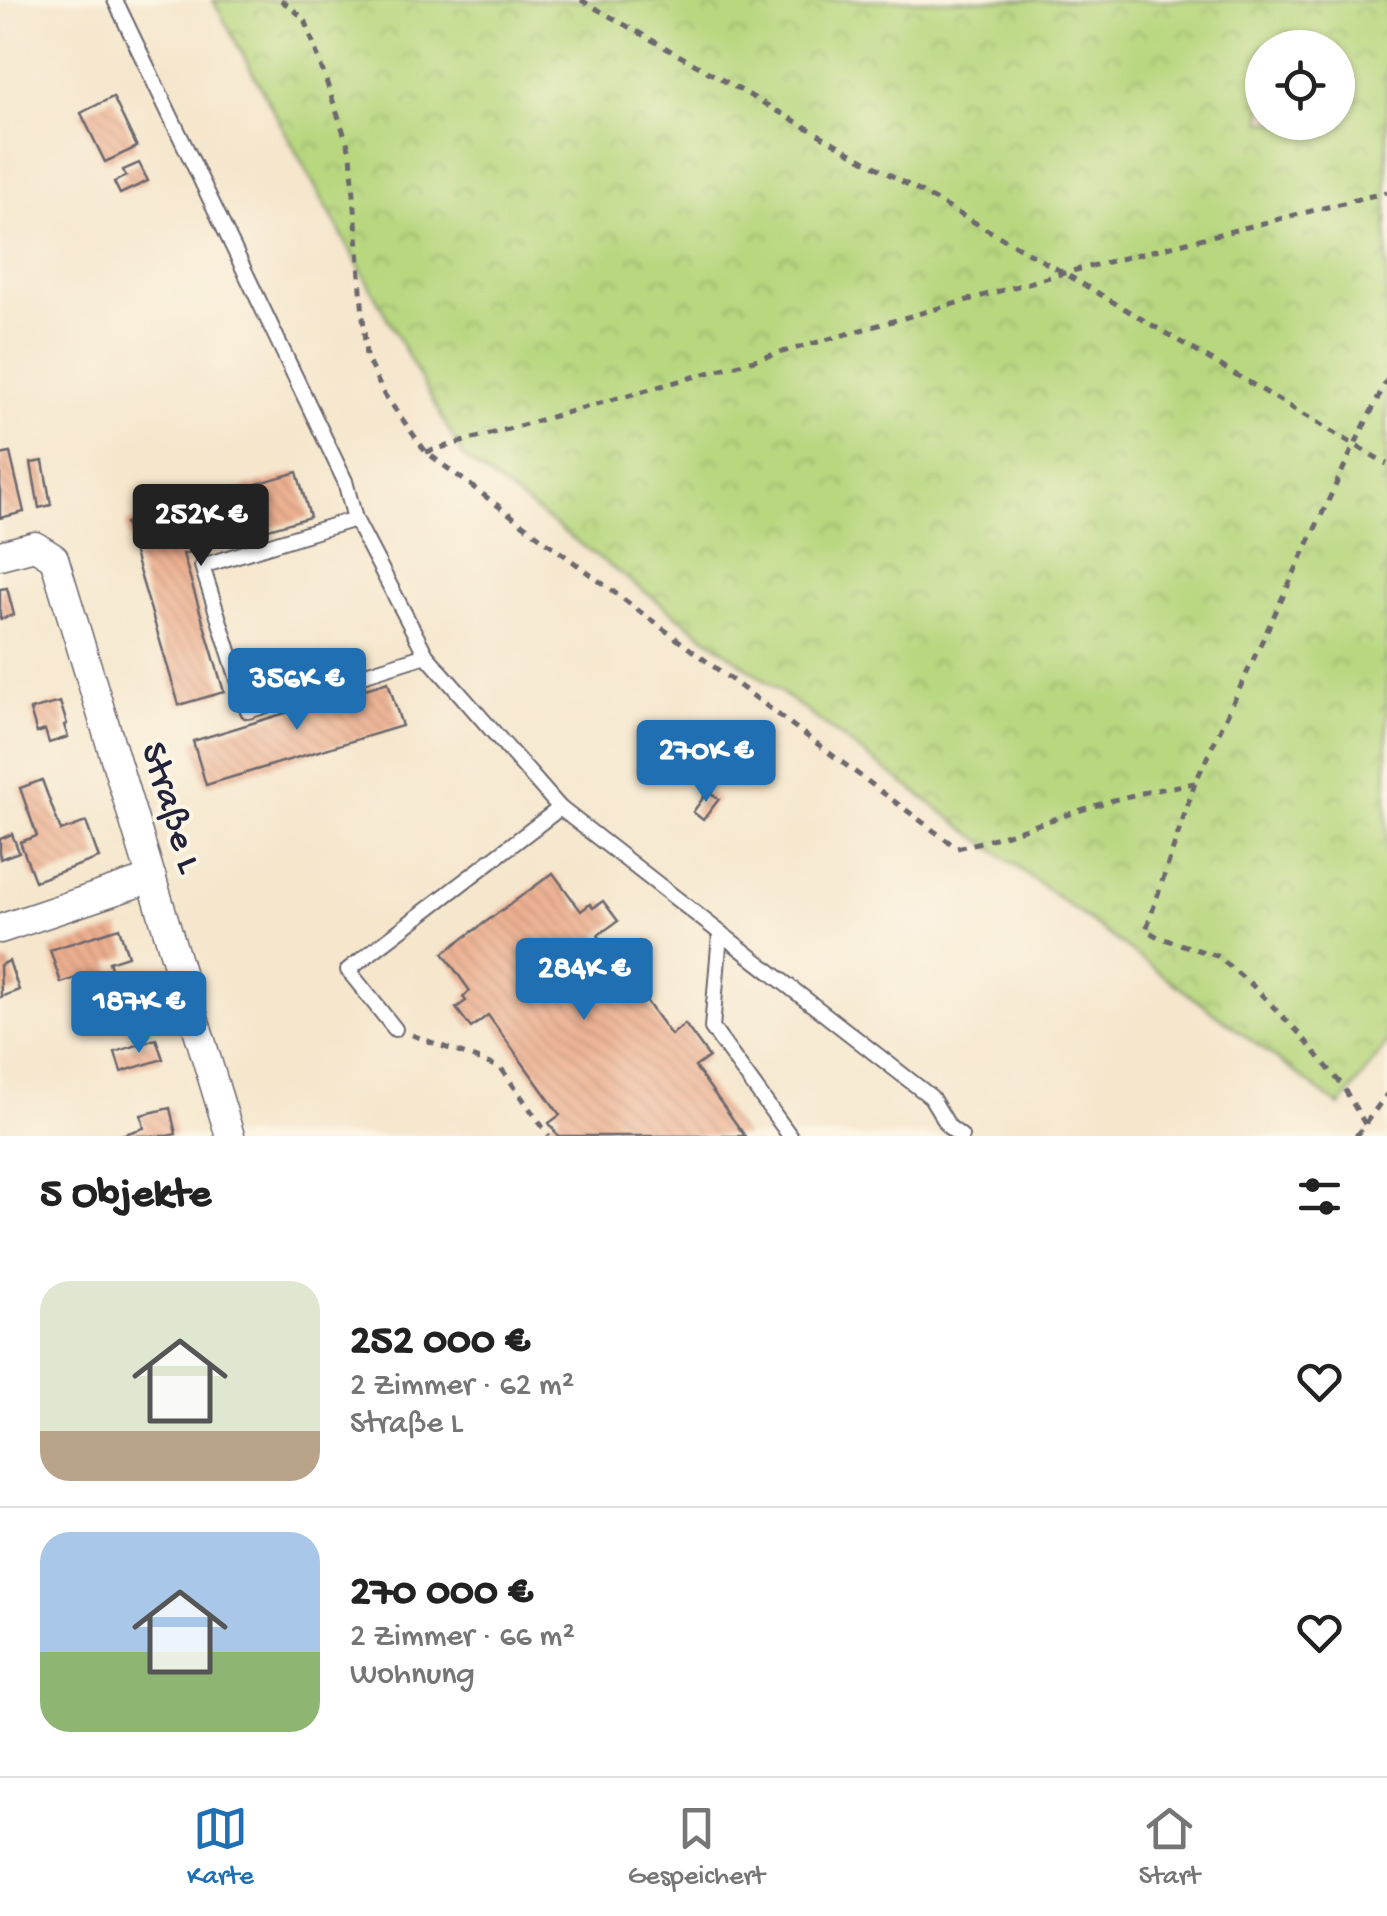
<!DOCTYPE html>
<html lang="de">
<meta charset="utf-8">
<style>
:root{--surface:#fff;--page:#f6f6f6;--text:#222;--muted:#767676;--line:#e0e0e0;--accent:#1f6fb2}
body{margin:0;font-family:"Gochi Hand",sans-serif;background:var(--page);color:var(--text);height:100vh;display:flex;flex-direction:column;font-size:38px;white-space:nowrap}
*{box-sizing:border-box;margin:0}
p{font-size:32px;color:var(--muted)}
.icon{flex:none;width:55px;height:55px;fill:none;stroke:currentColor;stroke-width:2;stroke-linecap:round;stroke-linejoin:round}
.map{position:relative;height:1136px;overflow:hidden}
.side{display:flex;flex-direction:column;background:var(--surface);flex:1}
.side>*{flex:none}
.fabs{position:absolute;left:1245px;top:30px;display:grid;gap:20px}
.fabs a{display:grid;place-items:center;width:110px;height:110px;border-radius:50%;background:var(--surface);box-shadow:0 2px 8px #0004;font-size:50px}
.price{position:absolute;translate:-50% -85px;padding:0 22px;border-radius:10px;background:var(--accent);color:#fff;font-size:32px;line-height:65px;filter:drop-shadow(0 2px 5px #0008)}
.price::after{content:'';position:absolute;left:50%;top:60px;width:30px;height:22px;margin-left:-15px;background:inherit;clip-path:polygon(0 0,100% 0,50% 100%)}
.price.on{background:#222;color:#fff}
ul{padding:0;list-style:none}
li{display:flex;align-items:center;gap:30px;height:250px;padding:0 40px}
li+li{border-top:2px solid var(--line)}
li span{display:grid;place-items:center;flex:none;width:280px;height:200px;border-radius:30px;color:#555}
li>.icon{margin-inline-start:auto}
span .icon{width:120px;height:120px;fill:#fffc;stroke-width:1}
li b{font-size:42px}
h2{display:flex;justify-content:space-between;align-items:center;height:120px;padding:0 40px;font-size:42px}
.tabs{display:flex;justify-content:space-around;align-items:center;height:140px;border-top:2px solid var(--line);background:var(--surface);font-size:28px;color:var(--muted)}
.tabs a{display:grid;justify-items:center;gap:5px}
.tabs .on{color:var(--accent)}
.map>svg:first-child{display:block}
.park{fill:url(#park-crowns);stroke:#6d7c5d;stroke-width:2.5;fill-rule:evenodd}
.building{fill:url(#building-back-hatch)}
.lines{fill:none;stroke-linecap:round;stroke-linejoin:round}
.service-casing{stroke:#6c676e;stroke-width:18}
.minor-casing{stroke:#6c676e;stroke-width:31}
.path{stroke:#6c676e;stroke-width:5;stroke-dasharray:8 8;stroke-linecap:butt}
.service{stroke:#fff;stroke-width:14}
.minor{stroke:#fff;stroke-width:28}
.labels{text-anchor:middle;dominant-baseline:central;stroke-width:8;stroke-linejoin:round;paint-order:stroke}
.street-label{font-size:38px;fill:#22223b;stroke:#fcf5e5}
</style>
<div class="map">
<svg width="1387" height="1136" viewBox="0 0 1387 1136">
<defs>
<pattern id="park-crowns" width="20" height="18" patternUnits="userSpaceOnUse" patternTransform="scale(2.5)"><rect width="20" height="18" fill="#b8d77f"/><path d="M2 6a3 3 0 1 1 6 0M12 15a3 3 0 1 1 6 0" fill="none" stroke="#9eb86f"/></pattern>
<pattern id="building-back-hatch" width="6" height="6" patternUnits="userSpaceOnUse" patternTransform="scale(2.5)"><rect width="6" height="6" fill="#ecaf8f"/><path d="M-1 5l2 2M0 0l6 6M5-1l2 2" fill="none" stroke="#ca967c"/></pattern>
</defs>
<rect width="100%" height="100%" fill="#fcf5e5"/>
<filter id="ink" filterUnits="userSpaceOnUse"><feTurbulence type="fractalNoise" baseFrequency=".01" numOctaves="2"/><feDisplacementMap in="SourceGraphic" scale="20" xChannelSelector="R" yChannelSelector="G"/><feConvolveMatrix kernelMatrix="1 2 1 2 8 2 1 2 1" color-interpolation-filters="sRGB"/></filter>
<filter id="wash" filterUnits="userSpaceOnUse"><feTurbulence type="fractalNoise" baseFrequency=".0048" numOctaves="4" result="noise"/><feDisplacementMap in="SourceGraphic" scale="40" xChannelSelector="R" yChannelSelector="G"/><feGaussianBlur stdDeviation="2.25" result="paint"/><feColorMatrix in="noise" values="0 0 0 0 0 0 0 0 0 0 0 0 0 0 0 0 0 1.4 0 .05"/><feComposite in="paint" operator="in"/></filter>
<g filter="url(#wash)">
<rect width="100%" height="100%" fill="#f5e6cc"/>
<path class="park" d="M213,0H1387V1044L1340,1106L464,458ZM1262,48H1338V122H1262Z"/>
<g id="blocks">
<g class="building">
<path d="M113,97L137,147L105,162L81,113Z"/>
<path d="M139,163L148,181L120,194L114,182L126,176L123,170Z"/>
<path d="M10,453L24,512L0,518V455Z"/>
<path d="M43,461L51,505L39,508L31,463Z"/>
<path d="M297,472L310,517L183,554L224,692L179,705L125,523Z"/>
<path d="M7,588L14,615L0,619V589Z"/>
<path d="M388,682L402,726L206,785L193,741Z"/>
<path d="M60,702L67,724L64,725L68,737L49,743L45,730L37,733L30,710Z"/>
<path d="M42,780L61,831L86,822L99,858L35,881L20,842L37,836L20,788Z"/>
<path d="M708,791L719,799L703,820L693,812Z"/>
<path d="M12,834L19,852L0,859V839Z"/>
<path d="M553,873L581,911L590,904L593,908L603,901L618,921L598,935L671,1035L685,1024L709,1057L695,1067L745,1136H558L549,1123L560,1115L488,1015L471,1028L456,1008L466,1001L463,997L470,991L443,953Z"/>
<path d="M119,928L128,956L109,962L119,992L88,1002L79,977L61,983L50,950Z"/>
<path d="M9,961L19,990L1,997L0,965Z"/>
<path d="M156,1039L163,1059L121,1072L115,1052Z"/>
<path d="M170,1108L176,1134L167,1136H118L144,1128L141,1115Z"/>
</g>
</g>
</g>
<g filter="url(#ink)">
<use href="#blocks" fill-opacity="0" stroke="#6c676e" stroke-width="2.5"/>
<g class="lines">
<defs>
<g id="service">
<path d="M115,0L345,481L355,519L426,655L560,808L931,1097L949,1127L961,1136"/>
<path d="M355,519L202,566L248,711L426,655"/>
<path d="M720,934L712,1028L790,1136"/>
<path d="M395,1029L348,970L560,808"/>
</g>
<g id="minor">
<path d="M0,555L35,546L54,558L230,1136"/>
<path d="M0,929L152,878"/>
</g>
</defs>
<use href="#service" class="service-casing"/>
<use href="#minor" class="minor-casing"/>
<g class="path">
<path d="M281,0L305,19L351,154L366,357L384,394L426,452L957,848C1004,837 1048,820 1094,806C1127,795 1161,789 1195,783"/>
<path d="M581,0L1064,273L1387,464"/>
<path d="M426,452L1064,273L1387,192"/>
<path d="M412,1035L501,1068L549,1136"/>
<path d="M1365,1124L1342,1085L1300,1034L1252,985L1217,956L1158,937L1146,930L1195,783L1355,444L1387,380"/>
<path d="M1356,1136L1387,1094"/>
</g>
<use href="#service" class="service"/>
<use href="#minor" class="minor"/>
</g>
</g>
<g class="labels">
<g class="street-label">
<text transform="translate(169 808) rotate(73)">Straße L</text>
</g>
</g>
</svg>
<div class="fabs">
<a><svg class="icon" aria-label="locate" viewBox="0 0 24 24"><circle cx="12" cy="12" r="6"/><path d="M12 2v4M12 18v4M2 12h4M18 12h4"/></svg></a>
</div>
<b class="price on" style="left:201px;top:569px">252K €</b>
<b class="price" style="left:297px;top:733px">356K €</b>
<b class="price" style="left:706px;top:805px">270K €</b>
<b class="price" style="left:584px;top:1023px">284K €</b>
<b class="price" style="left:139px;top:1056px">187K €</b>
</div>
<section class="side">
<h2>5 Objekte<svg class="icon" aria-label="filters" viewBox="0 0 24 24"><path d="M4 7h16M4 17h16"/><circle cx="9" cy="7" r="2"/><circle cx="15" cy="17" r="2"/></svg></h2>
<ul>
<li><span style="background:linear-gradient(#dfe7d0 75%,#b9a48a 0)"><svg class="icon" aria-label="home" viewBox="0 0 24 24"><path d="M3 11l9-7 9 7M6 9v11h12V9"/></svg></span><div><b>252 000 €</b><p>2 Zimmer · 62 m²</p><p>Straße L</p></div><svg class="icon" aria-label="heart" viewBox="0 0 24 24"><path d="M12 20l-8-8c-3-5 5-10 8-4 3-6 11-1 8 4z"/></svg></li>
<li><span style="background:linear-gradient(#a9c7e8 60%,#8fb573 0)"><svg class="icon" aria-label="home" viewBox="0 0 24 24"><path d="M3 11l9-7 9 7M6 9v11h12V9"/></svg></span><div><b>270 000 €</b><p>2 Zimmer · 66 m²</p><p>Wohnung</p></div><svg class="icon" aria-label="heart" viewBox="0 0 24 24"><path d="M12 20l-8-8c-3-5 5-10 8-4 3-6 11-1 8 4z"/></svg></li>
</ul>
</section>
<nav class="tabs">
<a class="on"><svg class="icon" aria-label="map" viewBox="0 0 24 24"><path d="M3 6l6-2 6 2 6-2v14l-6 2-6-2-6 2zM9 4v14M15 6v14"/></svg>Karte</a>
<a><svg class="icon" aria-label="saved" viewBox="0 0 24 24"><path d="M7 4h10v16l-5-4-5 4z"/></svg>Gespeichert</a>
<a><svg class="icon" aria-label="home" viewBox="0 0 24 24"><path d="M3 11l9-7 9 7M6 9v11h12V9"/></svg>Start</a>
</nav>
